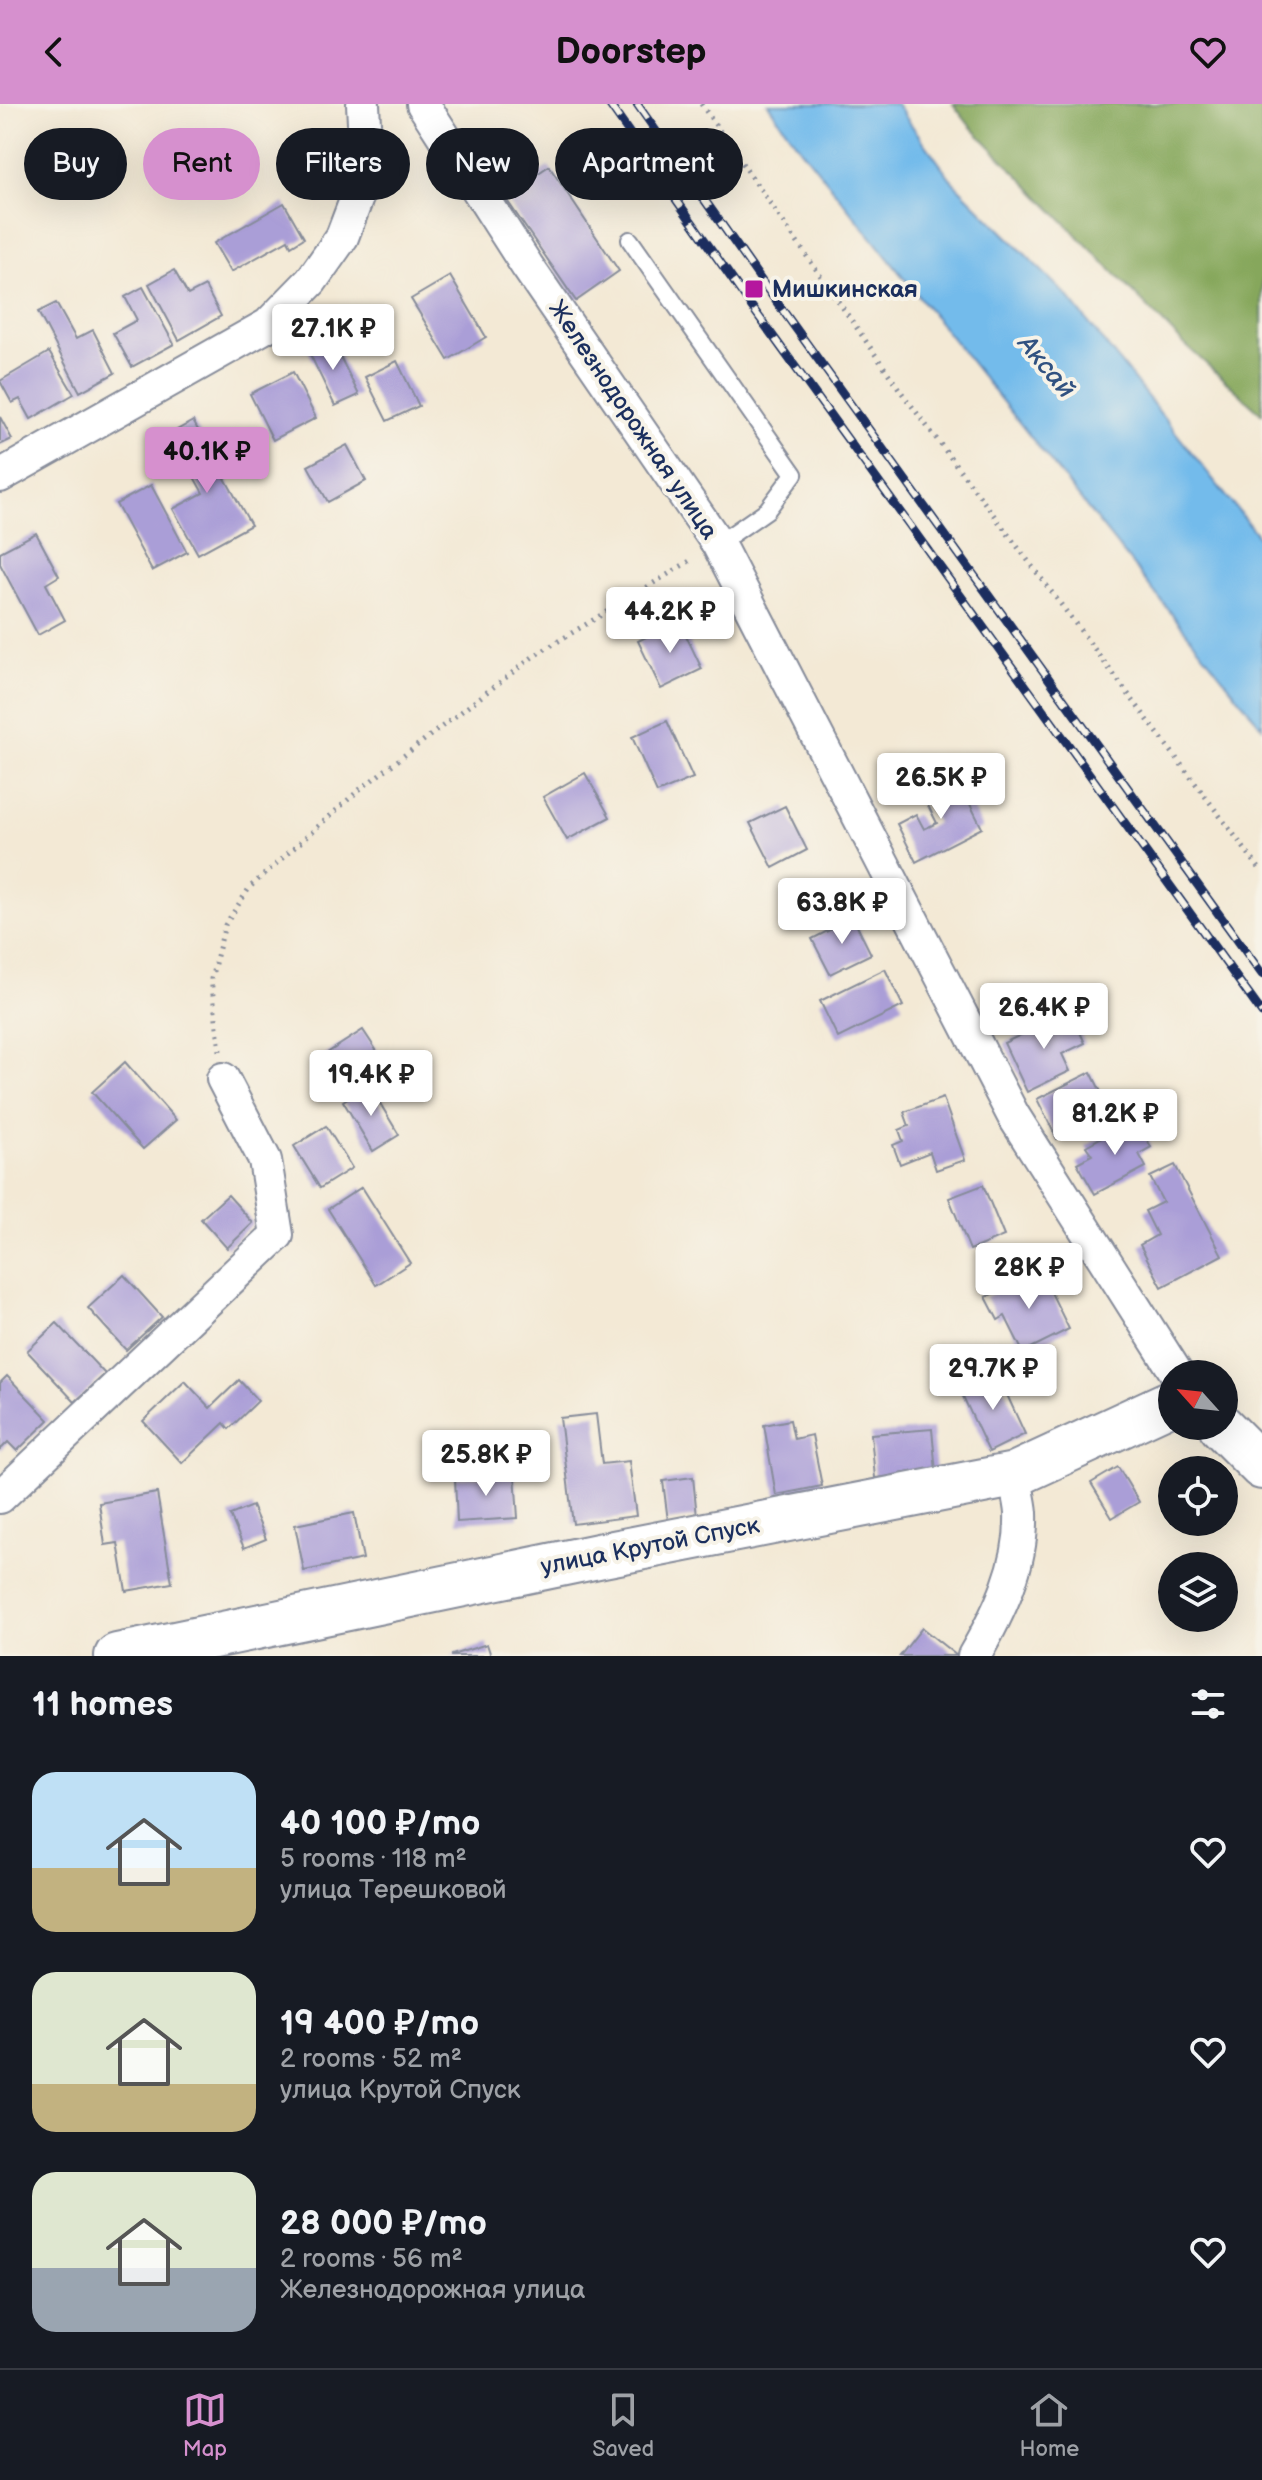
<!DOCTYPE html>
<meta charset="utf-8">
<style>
:root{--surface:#171b24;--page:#242831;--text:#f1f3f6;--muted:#9ea1a6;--line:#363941;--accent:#d690ce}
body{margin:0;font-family:"Balsamiq Sans",sans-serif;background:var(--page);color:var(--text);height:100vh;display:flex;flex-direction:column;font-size:30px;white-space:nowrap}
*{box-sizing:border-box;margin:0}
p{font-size:26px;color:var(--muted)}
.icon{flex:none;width:44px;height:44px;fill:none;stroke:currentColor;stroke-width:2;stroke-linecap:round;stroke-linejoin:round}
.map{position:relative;height:1552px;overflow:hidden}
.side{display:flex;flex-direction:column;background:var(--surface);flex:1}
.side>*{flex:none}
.guide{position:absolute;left:24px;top:24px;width:800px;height:72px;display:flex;gap:16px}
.needle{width:52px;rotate:297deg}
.tools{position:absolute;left:1158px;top:1256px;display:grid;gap:16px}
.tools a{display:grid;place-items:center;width:80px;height:80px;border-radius:50%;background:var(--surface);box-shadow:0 8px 32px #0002;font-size:40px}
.price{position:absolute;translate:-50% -68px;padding:0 18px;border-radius:8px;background:#fff;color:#222;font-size:26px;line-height:52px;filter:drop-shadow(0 2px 4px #0008)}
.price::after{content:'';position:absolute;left:50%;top:48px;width:24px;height:18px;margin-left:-12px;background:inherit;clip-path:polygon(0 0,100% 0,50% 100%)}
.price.selected{background:var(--accent);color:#111}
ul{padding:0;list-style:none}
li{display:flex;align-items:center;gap:24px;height:200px;padding:0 32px}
li span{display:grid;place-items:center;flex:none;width:224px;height:160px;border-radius:24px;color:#555}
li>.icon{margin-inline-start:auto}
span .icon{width:96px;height:96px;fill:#fffc;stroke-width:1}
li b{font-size:34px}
h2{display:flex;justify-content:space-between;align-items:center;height:96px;padding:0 32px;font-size:34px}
.pill{padding:0 28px;border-radius:36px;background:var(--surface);box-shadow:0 8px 32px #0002;font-size:28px;line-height:72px}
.pill.selected{background:var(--accent);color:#111}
header{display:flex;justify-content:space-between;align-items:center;height:104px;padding:0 32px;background:var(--accent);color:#111;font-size:36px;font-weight:700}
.tabs{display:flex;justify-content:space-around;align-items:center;height:112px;border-top:2px solid var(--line);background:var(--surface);font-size:22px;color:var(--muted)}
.tabs a{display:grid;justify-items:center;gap:4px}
.tabs .selected{color:var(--accent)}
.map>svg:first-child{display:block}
.forest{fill:#86a75c;stroke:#506b5d;stroke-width:2}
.water{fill:#73bbeb;stroke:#4775a4;stroke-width:2}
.building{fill:#aa9ed7}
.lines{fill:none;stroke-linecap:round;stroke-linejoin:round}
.lane-casing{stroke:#878c9a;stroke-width:20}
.street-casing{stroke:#878c9a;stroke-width:36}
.secondary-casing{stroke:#878c9a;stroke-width:48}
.path{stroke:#878c9a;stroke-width:5;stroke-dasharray:2 6;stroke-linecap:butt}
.lane{stroke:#fff;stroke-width:16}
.street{stroke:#fff;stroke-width:32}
.secondary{stroke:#fff;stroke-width:44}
.rail-casing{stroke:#1b2f5e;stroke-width:9}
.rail{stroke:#f7f3e8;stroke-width:6;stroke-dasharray:18;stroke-linecap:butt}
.poi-dot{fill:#b5179e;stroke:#f7f3e8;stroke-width:3}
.labels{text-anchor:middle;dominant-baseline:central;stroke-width:8;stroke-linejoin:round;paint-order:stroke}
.poi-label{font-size:24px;font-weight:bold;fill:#1b2f5e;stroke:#f7f3e8;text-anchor:start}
.street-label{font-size:24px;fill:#1b2f5e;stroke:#f7f3e8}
.water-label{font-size:26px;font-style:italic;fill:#315281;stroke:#f7f3e8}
</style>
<header><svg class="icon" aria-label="back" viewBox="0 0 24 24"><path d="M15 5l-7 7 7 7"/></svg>Doorstep<svg class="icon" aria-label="heart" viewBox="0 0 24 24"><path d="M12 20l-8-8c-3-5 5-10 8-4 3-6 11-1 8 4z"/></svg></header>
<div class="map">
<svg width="1262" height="1552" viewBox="0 0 1262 1552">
<rect width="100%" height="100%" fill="#f7f3e8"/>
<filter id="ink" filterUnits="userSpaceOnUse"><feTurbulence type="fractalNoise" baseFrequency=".0125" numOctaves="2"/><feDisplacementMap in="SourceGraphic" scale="16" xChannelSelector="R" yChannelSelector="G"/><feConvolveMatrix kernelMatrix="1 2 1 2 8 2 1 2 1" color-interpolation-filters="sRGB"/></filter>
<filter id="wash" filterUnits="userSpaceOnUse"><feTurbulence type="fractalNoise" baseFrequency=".006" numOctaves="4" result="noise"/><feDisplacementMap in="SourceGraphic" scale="32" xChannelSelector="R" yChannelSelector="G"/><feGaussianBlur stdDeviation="1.8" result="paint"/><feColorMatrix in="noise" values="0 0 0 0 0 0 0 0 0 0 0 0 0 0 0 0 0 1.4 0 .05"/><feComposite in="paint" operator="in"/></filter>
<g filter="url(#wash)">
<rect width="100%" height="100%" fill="#f3e9d5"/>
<path class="forest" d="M953,0H1262V310L1182,238L970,22Z"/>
<path class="water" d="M768,0H896L954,79L1068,193L1262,437V623L789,30Z"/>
<g id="blocks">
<g class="building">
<path d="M549,62L619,167L576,197L504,92Z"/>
<path d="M284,99L304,134L291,142L288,136L231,168L214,139Z"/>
<path d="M174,166L188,191L205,182L221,212L179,236L149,180Z"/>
<path d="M450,172L486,233L448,256L411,195Z"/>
<path d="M143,183L174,240L132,263L113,229L137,216L125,193Z"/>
<path d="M56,199L76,235L93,226L115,269L80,288L38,208Z"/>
<path d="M331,234L359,291L335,302L308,246Z"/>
<path d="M49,248L74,290L31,315L20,295L12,299L0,277Z"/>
<path d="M397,257L419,302L387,317L365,273Z"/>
<path d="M293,268L316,314L273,336L250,290Z"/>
<path d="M0,313L12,335L0,341Z"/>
<path d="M193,317L251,421L198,450L173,405L203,389L170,330Z"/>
<path d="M347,341L366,377L328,398L308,362Z"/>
<path d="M151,381L187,448L152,467L116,400Z"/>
<path d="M36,429L59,472L46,480L65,516L38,531L0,460V448Z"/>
<path d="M679,517L702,565L661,585L638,537Z"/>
<path d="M667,617L693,674L657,689L632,633Z"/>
<path d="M585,669L610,713L567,736L543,693Z"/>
<path d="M956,672L982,724L916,758L897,720L916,710L924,725L937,719L922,690Z"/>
<path d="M785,702L807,746L773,764L750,719Z"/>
<path d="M853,814L871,850L830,870L812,835Z"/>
<path d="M885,865L903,902L838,934L820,897Z"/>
<path d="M1070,907L1085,939L1062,950L1070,967L1027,988L1004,939Z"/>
<path d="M363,926L384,958L344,983L324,951Z"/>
<path d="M125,958L176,1016L143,1045L92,988Z"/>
<path d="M1091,968L1111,1008L1057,1035L1037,995Z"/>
<path d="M369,981L399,1031L373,1047L343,997Z"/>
<path d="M943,994L965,1056L936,1066L930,1048L900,1060L893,1041L903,1037L899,1026L909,1022L904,1008Z"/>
<path d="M1136,1014L1151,1043L1139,1050L1146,1063L1095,1090L1077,1059L1092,1051L1086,1042Z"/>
<path d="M326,1022L352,1064L320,1084L294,1042Z"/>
<path d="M1175,1061L1222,1151L1162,1183L1140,1141L1157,1131L1145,1107L1163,1098L1150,1073Z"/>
<path d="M983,1081L1004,1132L970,1146L949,1094Z"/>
<path d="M362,1083L410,1159L376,1181L328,1105Z"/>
<path d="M228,1091L253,1119L227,1144L201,1115Z"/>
<path d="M1040,1166L1069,1225L1023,1248L1005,1212L998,1216L986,1193Z"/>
<path d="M124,1171L162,1213L126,1246L88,1204Z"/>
<path d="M57,1219L105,1270L75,1298L27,1247Z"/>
<path d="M997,1269L1025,1330L989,1348L960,1286Z"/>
<path d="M7,1272L49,1316L17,1347L8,1338L0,1346V1279Z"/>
<path d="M239,1276L258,1297L229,1325L224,1319L182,1359L143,1317L185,1277L210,1304Z"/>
<path d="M596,1310L602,1360L629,1357L636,1412L573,1420L560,1314Z"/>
<path d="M790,1316L794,1335L812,1331L822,1382L776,1391L764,1321Z"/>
<path d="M932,1325L936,1368L875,1374L871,1330Z"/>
<path d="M1118,1363L1139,1398L1112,1414L1091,1379Z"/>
<path d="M515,1370L518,1414L457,1418L455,1374Z"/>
<path d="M693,1373L697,1413L668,1417L663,1377Z"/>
<path d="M157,1389L172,1479L126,1487L118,1439L105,1441L99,1399Z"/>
<path d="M252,1402L266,1435L244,1444L230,1411Z"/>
<path d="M354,1409L363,1455L304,1467L295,1421Z"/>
<path d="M922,1524L957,1552H900Z"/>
<path d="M487,1540L491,1552H452V1551Z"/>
</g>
</g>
</g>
<g filter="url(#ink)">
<use href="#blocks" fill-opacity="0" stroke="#878c9a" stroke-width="2"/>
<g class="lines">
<defs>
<path id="lane" d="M630,136L794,370L767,406L718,440"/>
<g id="street">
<path d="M423,0L527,162L718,440L1013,1011L1177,1270"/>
<path d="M0,372L268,221L311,177L342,133L358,91L365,38L363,0"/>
<path d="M0,1393L277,1131L265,1056L223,975"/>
<path d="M974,1552C999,1509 1023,1460 1021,1409C1020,1396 1016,1383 1014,1371"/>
</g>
<g id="secondary">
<path d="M1221,1322L1262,1363"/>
<path d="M117,1552L603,1451L1014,1371L1172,1298"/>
</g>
</defs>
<use href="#lane" class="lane-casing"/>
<use href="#street" class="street-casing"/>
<use href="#secondary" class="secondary-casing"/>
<g class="path">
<path d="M701,0L902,289L1262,768"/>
<path d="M220,947L211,875L225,821L250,783L359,686L534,552L693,455"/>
</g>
<use href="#lane" class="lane"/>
<use href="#street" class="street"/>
<use href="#secondary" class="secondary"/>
<defs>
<g id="rail">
<path d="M609,0L744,192L1262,909"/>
<path d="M637,0L763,179L1262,870"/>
</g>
</defs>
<use href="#rail" class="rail-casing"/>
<use href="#rail" class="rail"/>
</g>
</g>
<rect class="poi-dot" x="744" y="175" width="20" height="20" rx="4"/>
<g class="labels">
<g class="poi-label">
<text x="772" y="185">Мишкинская</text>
</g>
<g class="street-label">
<text transform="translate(633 316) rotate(56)">Железнодорожная улица</text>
<text transform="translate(650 1442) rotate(-11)">улица Крутой Спуск</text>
</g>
<g class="water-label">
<text transform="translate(1046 263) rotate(50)">Аксай</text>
</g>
</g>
</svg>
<div class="tools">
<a><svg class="needle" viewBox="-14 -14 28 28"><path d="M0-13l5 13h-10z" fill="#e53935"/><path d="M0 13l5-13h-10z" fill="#9ea1a6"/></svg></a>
<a><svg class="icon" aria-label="locate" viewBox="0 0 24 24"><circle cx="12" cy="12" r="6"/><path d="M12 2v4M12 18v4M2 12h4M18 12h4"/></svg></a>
<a><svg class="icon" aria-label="layers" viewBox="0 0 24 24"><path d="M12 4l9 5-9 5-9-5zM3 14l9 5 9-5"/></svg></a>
</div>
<b class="price" style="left:333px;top:268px">27.1K ₽</b>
<b class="price selected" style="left:207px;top:391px">40.1K ₽</b>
<b class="price" style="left:670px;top:551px">44.2K ₽</b>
<b class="price" style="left:941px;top:717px">26.5K ₽</b>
<b class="price" style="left:842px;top:842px">63.8K ₽</b>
<b class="price" style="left:1044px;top:947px">26.4K ₽</b>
<b class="price" style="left:371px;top:1014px">19.4K ₽</b>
<b class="price" style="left:1115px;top:1053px">81.2K ₽</b>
<b class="price" style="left:1029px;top:1207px">28K ₽</b>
<b class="price" style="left:993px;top:1308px">29.7K ₽</b>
<b class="price" style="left:486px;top:1394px">25.8K ₽</b>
<div class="guide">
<a class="pill">Buy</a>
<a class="pill selected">Rent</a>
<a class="pill">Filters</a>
<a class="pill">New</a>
<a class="pill">Apartment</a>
</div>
</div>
<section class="side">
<h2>11 homes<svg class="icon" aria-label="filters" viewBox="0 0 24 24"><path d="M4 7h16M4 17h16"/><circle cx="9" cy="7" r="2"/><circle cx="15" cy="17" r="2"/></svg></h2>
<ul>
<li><span style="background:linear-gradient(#bfe0f5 60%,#c2b280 0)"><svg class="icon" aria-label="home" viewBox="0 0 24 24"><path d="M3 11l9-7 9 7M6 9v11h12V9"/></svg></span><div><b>40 100 ₽/mo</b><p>5 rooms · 118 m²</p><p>улица Терешковой</p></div><svg class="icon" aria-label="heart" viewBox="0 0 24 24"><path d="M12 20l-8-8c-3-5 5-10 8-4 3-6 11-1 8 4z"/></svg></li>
<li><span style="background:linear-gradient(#dfe7d0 70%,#c2b280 0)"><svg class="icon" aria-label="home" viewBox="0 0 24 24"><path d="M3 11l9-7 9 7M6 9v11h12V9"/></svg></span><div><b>19 400 ₽/mo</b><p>2 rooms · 52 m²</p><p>улица Крутой Спуск</p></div><svg class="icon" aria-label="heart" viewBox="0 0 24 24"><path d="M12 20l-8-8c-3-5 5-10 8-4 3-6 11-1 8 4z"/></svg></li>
<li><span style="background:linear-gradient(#dfe7d0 60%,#9aa5b1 0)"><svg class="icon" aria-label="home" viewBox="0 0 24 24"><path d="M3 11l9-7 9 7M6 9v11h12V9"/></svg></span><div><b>28 000 ₽/mo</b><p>2 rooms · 56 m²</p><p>Железнодорожная улица</p></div><svg class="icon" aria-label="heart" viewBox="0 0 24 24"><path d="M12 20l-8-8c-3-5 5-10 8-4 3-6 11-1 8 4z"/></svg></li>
</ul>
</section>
<nav class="tabs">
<a class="selected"><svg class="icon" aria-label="map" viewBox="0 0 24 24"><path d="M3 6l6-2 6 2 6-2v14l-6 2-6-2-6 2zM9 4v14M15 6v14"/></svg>Map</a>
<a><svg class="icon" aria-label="saved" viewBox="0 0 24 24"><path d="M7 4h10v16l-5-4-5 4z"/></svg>Saved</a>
<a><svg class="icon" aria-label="home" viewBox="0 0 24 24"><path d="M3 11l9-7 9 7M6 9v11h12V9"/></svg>Home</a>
</nav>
